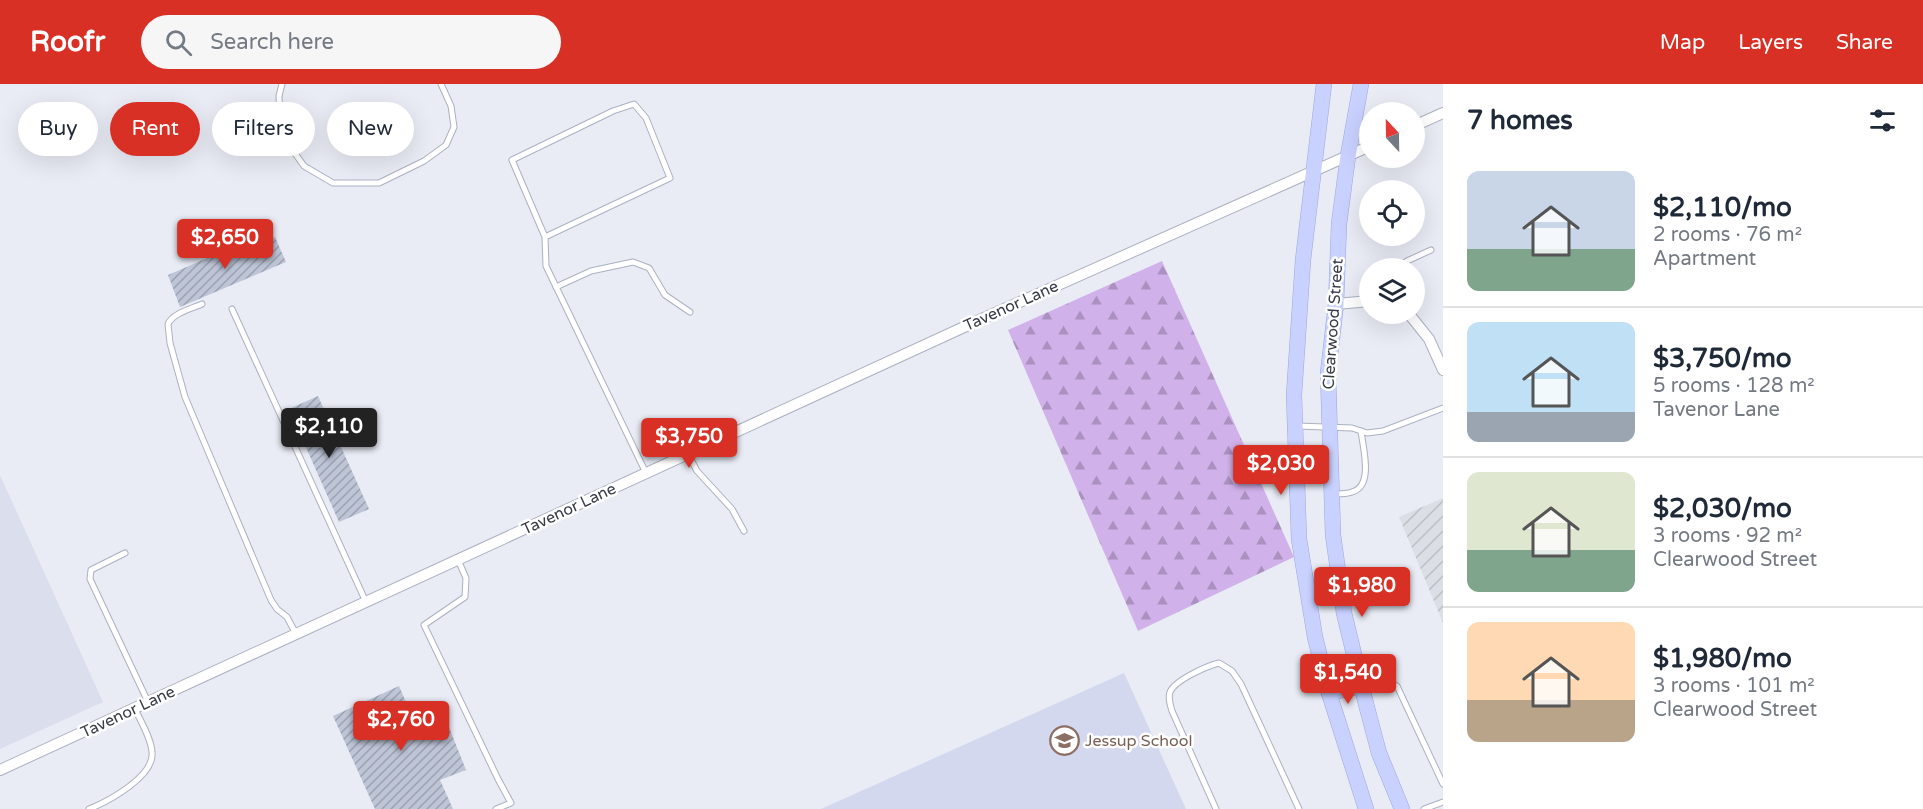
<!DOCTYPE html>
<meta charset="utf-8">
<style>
:root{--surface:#fff;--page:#f6f6f7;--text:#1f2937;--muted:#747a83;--line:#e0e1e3;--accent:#d93025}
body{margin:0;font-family:"Varela Round",sans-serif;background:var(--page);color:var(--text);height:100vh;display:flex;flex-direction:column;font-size:22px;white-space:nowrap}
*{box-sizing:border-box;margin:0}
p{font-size:20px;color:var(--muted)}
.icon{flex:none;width:33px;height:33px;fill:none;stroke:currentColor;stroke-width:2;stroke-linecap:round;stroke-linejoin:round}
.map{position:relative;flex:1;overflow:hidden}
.panel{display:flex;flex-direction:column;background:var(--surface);width:480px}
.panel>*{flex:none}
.top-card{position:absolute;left:18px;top:18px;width:570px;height:54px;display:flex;gap:12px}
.needle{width:39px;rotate:338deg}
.controls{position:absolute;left:1359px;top:18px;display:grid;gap:12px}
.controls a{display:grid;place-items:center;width:66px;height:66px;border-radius:50%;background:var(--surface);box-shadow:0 6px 24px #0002;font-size:30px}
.price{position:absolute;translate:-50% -51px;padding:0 14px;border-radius:6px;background:var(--accent);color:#fff;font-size:20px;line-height:39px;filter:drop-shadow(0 2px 3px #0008)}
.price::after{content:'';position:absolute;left:50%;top:36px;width:18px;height:14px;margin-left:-9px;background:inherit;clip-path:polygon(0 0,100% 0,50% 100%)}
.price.active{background:#222;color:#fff}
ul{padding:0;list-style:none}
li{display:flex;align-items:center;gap:18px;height:150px;padding:0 24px}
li+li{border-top:2px solid var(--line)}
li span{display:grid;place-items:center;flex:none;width:168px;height:120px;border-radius:12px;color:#555}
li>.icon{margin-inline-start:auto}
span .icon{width:72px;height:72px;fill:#fffc;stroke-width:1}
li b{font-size:26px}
h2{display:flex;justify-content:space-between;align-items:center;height:72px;padding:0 24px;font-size:26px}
.chip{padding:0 21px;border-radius:27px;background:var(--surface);box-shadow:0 6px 24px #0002;font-size:21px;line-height:54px}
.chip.active{background:var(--accent);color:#fff}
header{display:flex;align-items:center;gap:36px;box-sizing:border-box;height:84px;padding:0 30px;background:var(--accent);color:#fff}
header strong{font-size:28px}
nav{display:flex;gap:33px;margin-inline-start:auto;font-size:21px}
.search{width:420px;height:54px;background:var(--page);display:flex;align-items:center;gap:15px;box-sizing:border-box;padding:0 21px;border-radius:33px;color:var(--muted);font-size:22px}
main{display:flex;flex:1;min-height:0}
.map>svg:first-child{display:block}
.residential{fill:#dbdfed}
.industrial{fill:url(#industrial-furrows)}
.education{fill:#d3d8ee}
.forest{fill:url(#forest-firs)}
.building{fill:url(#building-hatch)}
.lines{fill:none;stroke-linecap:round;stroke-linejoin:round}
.lane-casing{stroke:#abb1c1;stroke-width:7}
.street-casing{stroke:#abb1c1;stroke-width:12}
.secondary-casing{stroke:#9ca7dc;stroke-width:16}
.lane{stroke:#fff;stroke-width:5}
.street{stroke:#fff;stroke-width:10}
.secondary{stroke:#c9d1ff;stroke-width:15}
.labels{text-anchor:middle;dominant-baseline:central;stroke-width:5;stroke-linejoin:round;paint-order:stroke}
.street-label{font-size:16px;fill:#373c49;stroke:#fff}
.education-label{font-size:16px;fill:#785e54;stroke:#fff;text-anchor:start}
</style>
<header>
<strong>Roofr</strong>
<div class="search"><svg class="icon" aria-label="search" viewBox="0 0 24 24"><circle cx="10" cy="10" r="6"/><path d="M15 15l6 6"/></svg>Search here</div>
<nav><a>Map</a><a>Layers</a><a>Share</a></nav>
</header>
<main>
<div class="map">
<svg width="1443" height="725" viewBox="0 0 1443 725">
<defs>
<pattern id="industrial-furrows" width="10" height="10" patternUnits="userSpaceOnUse" patternTransform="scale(1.5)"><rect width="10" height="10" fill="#dbdee5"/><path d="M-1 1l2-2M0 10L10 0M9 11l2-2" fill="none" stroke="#bdbfc6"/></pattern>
<pattern id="forest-firs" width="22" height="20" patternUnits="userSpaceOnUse" patternTransform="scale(1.5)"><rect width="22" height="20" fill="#d1b1ea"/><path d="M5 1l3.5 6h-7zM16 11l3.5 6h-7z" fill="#aa91c0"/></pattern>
<pattern id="building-hatch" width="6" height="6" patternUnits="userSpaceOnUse" patternTransform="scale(1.5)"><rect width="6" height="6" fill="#bec5d7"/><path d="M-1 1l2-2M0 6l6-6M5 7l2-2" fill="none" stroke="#9ba1b0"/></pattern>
</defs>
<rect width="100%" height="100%" fill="#e9ecf5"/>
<path class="residential" d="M0,391L103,618L0,665Z"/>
<path class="industrial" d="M1443,414V539L1399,433Z"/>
<path class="education" d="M1124,589L1186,725H821Z"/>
<path class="forest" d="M1162,177L1294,473L1138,547L1008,246Z"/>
<g class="building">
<path d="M275,153L286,178L180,223L168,191L249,156L252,163Z"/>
<path d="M318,312L369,425L339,438L289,325Z"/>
<path d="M399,602L412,632L439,618L466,686L440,696L453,725H375L333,632Z"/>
</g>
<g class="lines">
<defs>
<g id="lane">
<path d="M282,0L279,12L280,40L289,61L304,82L333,99H379L424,77L446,61L454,43L451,22L441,0"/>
<path d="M545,153L670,94L646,34L634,20L613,27L512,76L545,153L546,182L646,389"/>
<path d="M1397,184L1407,177L1431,166"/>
<path d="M556,203L591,187L633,178L649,184L665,211L690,228"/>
<path d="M202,220C191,225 173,229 168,240L170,259L185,313L271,516L277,525L287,533L296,550"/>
<path d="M232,225L366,518"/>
<path d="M1297,342L1352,344L1367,349L1383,347L1443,324"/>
<path d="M688,370L697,387L732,425L744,447"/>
<path d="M1333,410C1339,410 1347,410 1352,408C1374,402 1363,364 1361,347"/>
<path d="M125,469L91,486L90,495L148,618"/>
<path d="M458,476L466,494L465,513L424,541L498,695L511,719L496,725"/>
<path d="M1363,601L1385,597L1397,602L1443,700"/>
<path d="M89,725C109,717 155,692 152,668C151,654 141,638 135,625"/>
<path d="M1216,725L1172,627C1170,620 1168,614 1170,608C1175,596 1207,582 1219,579L1232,587L1241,600L1299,725"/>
<path d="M1424,725L1443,718"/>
</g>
<g id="street">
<path d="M1414,42L1443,29"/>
<path d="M1336,220L1370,217"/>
<path d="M1409,230L1429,255L1443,286"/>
<path d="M0,686L975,238L1370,62"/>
</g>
<g id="secondary">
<path d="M1324,0L1303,176L1294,311L1299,455L1315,553L1329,609L1366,725"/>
<path d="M1361,0L1348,72L1339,140L1336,220L1328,289L1333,451L1344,529L1366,620L1379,669L1402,725"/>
<path d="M1329,609L1361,602"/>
</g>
</defs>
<use href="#lane" class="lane-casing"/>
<use href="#street" class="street-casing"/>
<use href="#secondary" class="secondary-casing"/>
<use href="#lane" class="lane"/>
<use href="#street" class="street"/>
<use href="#secondary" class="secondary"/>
</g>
<defs>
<symbol id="school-ring" viewBox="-11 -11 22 22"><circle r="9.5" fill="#fff" stroke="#8d6e63" stroke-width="1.5"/><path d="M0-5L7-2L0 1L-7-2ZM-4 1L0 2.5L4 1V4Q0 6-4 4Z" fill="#8d6e63"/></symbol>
</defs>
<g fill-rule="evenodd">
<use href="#school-ring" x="1048" y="640" width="33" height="33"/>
</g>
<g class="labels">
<g class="street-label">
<text transform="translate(1011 222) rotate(-24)">Tavenor Lane</text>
<text transform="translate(1333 240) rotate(-86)">Clearwood Street</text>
<text transform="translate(569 425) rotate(-25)">Tavenor Lane</text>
<text transform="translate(128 628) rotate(-25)">Tavenor Lane</text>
</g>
<g class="education-label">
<text x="1085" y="657">Jessup School</text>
</g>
</g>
</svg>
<div class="controls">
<a><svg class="needle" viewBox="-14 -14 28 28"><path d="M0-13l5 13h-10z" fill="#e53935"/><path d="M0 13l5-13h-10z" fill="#747a83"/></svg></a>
<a><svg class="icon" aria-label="locate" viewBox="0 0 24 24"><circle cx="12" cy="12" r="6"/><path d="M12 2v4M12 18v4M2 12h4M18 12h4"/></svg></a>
<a><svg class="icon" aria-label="layers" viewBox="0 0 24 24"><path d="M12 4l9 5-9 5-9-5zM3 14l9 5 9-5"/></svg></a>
</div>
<b class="price" style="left:225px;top:186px">$2,650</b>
<b class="price active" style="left:329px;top:375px">$2,110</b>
<b class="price" style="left:689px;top:385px">$3,750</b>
<b class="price" style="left:1281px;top:412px">$2,030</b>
<b class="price" style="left:1362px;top:534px">$1,980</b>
<b class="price" style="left:1348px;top:621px">$1,540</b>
<b class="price" style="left:401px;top:668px">$2,760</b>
<div class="top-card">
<a class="chip">Buy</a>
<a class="chip active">Rent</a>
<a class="chip">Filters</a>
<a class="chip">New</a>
</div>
</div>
<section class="panel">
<h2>7 homes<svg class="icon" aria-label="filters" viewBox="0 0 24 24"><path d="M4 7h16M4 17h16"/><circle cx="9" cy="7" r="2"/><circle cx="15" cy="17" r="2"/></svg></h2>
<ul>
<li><span style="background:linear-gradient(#c9d6e8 65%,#7fa58c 0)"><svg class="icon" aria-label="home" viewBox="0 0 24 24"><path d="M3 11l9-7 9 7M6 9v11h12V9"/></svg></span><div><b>$2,110/mo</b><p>2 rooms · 76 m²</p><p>Apartment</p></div></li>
<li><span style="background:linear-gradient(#bfe0f5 75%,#9aa5b1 0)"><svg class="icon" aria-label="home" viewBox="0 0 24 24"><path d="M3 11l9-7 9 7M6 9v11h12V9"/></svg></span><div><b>$3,750/mo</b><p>5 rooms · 128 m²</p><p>Tavenor Lane</p></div></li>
<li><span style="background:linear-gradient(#dfe7d0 65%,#7fa58c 0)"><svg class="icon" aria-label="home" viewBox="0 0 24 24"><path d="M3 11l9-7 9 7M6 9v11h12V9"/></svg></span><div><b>$2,030/mo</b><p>3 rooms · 92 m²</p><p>Clearwood Street</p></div></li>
<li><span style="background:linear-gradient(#ffd9b3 65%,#b9a48a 0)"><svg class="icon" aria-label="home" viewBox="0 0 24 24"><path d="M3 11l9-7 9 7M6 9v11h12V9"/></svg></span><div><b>$1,980/mo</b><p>3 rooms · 101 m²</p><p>Clearwood Street</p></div></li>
</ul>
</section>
</main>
